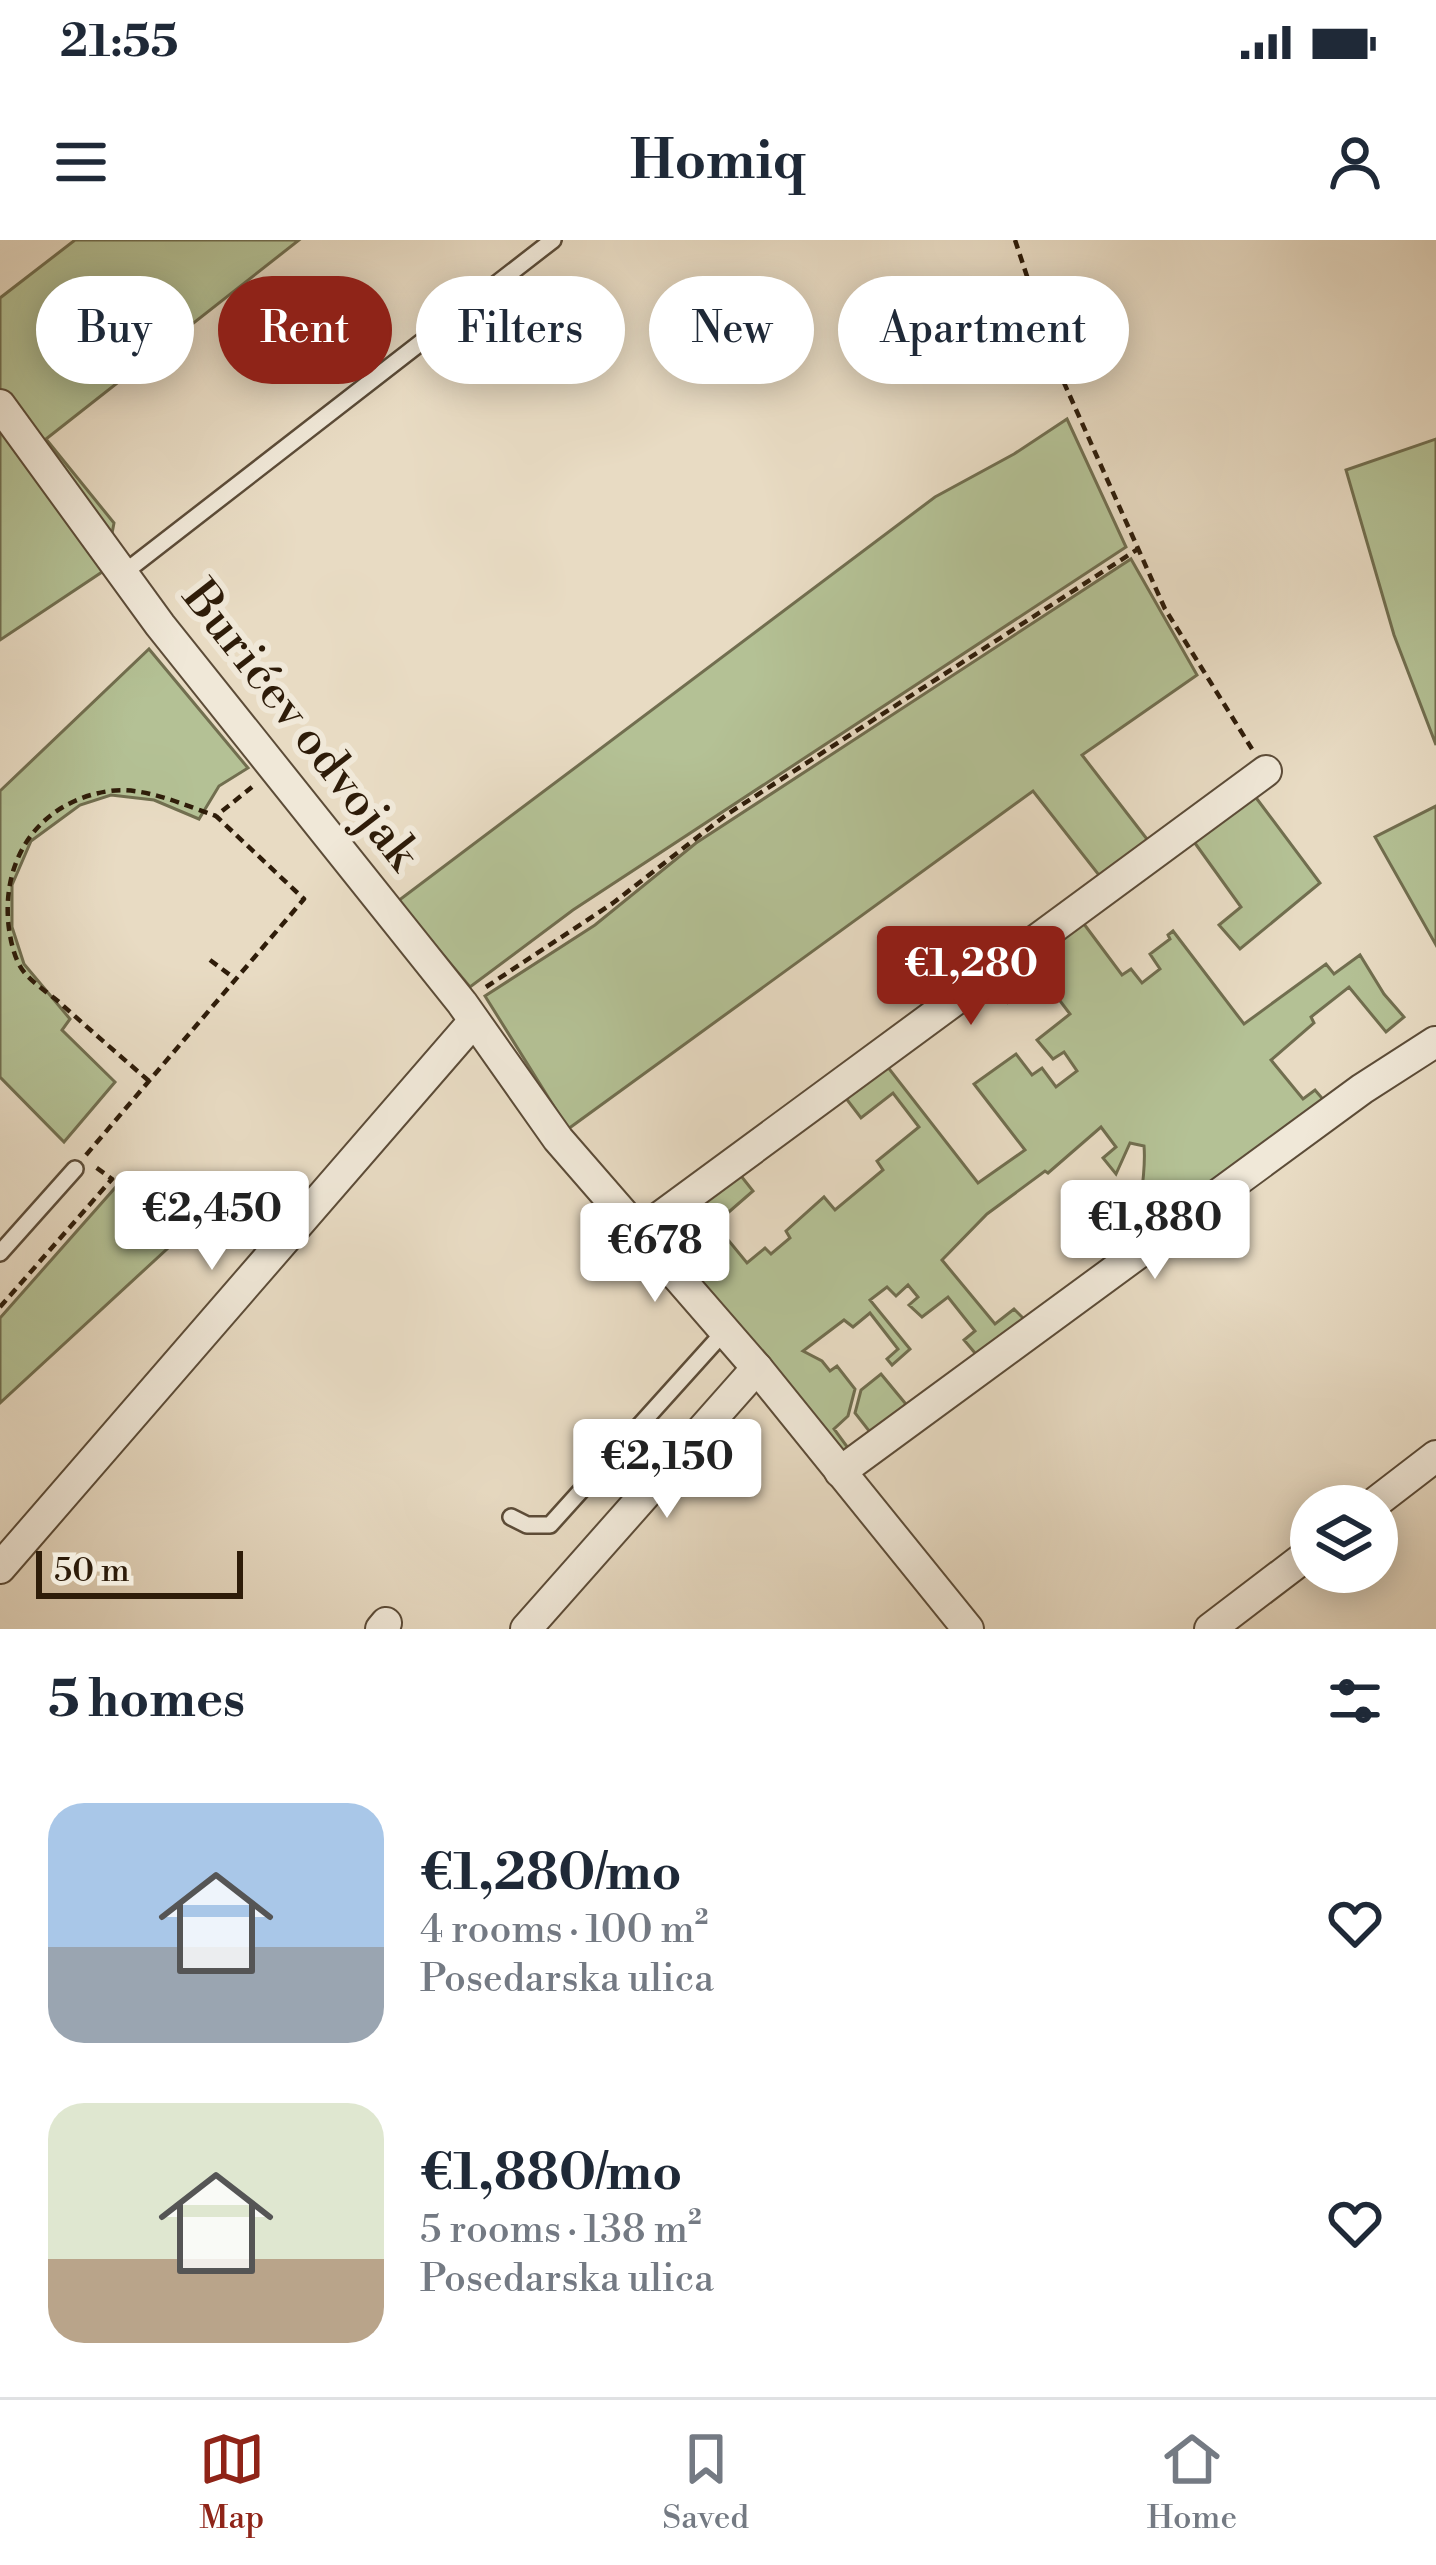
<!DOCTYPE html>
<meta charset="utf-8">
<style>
:root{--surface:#fff;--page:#f2f2f3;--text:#1f2937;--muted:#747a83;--line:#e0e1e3;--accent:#8f2418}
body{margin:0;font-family:"Libre Bodoni",serif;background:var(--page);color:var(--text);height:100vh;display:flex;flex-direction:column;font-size:45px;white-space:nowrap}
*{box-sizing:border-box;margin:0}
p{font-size:39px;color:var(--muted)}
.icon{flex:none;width:66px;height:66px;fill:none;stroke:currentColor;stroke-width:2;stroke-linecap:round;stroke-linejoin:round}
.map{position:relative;height:1389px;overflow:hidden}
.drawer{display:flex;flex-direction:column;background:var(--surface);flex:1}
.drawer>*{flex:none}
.top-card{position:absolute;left:36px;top:36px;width:1365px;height:108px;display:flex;gap:24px}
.tools{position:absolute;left:1290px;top:1245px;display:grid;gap:24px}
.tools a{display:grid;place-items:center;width:108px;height:108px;border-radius:50%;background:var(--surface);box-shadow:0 6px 30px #0003;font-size:60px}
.scale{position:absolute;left:36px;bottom:30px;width:207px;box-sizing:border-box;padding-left:12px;border:6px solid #2e1c09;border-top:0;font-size:33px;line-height:42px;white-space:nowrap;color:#2e1c09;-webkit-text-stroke:9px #f0e8d8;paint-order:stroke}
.price{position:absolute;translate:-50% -102px;padding:0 27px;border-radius:12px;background:#fff;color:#222;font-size:39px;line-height:78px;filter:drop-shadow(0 3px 6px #0008)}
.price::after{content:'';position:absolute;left:50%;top:72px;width:36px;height:27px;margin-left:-18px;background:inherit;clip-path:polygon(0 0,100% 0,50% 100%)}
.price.on{background:var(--accent);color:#fff}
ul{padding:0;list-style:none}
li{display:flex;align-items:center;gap:36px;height:300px;padding:0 48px}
li span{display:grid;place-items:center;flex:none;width:336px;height:240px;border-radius:36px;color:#555}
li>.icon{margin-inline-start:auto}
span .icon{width:144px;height:144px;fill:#fffc;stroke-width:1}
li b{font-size:51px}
h2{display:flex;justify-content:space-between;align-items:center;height:144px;padding:0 48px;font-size:51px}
.chip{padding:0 42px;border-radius:54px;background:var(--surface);box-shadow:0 6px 30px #0003;font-size:42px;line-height:108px}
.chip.on{background:var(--accent);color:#fff}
.status{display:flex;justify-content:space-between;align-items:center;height:84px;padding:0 60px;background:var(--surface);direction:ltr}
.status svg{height:33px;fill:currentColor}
header{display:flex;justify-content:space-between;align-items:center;height:156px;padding:0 48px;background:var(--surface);font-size:54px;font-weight:700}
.menu{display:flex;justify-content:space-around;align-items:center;height:168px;border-top:3px solid var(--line);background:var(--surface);font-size:33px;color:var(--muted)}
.menu a{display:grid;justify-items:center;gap:6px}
.menu .on{color:var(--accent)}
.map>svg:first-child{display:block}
.green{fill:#b4c195;stroke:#716e4f;stroke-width:3}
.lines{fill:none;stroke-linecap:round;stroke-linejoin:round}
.service-casing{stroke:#5c4c38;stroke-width:20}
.minor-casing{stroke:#5c4c38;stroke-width:34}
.path{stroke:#2e1c09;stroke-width:4.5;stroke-dasharray:9 6;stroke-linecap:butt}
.service{stroke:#f0e8d8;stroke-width:15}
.minor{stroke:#f0e8d8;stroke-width:30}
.labels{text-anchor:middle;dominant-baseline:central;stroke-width:12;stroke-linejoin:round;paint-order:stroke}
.street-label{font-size:48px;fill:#2e1c09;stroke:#f0e8d8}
</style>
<div class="status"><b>21:55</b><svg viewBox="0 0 49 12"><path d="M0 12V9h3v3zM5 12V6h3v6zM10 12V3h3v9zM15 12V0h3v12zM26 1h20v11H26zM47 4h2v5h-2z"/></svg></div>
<header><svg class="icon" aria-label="menu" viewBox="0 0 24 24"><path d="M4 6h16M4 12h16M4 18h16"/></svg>Homiq<svg class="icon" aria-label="person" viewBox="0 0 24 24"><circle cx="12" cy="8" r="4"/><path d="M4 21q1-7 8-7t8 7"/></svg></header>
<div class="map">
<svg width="1436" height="1389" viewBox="0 0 1436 1389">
<rect width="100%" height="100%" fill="#e8dbc3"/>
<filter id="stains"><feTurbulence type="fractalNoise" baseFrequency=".00167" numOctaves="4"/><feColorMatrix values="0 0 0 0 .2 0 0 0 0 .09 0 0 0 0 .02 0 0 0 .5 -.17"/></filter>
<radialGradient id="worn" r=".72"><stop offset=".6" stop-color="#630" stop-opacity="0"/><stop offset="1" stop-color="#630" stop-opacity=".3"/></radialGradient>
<g class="green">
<path d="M75,0H299L46,199L114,283L105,330L0,400V58Z"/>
<path d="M1067,179L1126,307L573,670L470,747L398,661L935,257L1014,214Z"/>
<path d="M1436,199V505L1394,395L1346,230Z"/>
<path d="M1131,319L1197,435L1082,515L1150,603L1102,639L1033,551L568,889L485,756L595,685L696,603Z"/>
<path d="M149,409L248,528L219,546L199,579L154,560L111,555L80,565L31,601L12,645V687L24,724L70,779L62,790L115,842L64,902L0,837V551Z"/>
<path d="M1254,555L1320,643L1240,709L1219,685L1241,667L1192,599Z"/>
<path d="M1436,566V705L1375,597Z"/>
<path d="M1081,680L1122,735L1131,729L1142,743L1160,729L1150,714L1170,699L1168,695L1173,691L1244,784L1326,724L1334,734L1360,715L1384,754L1404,777L1386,792L1349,747L1311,777L1314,783L1271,820L1303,859L1315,850L1327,864L1137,1005C1136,971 1147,939 1144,906L1130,903L1116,934L1103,918L1116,907L1101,887L1048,933L1045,931L987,974L942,1020L995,1084L1014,1069L1029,1084L980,1119L964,1100L975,1091L948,1057L922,1077L909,1065L918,1057L908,1045L896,1056L887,1047L870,1060L910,1109L892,1125L887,1119L898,1109L870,1073L853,1087L844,1080L803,1111L822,1121L830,1131L837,1126L855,1149L848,1176L834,1189L851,1212L836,1208L661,999L665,987L738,932L753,951L715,984L747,1023L765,1008L771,1014L790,998L786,991L824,957L835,970L883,930L877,921L919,887L893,853L861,878L845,857L887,826L978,943L1025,910L974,844L1016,814L1032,835L1042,828L1056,847L1077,831L1064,812L1053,819L1037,800L1070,774L1042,737L1008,762L1001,741Z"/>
<path d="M122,940L180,997L0,1163V1078Z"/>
<path d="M881,1134L910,1169L873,1196L855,1173L861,1150Z"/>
</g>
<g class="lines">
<defs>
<g id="service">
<path d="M125,332L553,0"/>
<path d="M0,1013L75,929"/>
<path d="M511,1277L527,1285H550L723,1093"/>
</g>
<g id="minor">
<path d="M0,165L160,385L462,763L558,899L757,1128L968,1389"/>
<path d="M637,994L1266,531"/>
<path d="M840,1232L1362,849L1435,802"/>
<path d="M1371,1266L1436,1216"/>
<path d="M0,1328L474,781"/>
<path d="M381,1389L386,1383"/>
<path d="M526,1389L757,1128"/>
<path d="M1210,1389L1311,1312"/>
</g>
</defs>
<use href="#service" class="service-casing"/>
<use href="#minor" class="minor-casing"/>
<g class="path">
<path d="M1015,0L1057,127L1165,369L1252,509"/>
<path d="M210,720L234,738"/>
<path d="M486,747L613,663L726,575L1138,309"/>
<path d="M149,841C119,815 89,789 59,762C48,753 33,743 24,732C15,721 11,703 9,689C0,620 38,562 109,551C143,546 184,565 216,576"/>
<path d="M86,915L304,659L216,576L252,547"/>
<path d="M0,1067L112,939L94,926"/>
</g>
<use href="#service" class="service"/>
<use href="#minor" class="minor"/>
</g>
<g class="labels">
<g class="street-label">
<text transform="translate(300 486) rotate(52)">Burićev odvojak</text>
</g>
</g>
<rect width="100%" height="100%" filter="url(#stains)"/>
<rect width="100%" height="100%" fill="url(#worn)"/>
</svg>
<div class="tools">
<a><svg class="icon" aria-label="layers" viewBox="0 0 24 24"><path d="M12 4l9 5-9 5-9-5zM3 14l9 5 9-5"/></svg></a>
</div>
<div class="scale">50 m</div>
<b class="price on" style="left:971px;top:788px">€1,280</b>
<b class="price" style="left:212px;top:1033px">€2,450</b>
<b class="price" style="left:1155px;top:1042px">€1,880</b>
<b class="price" style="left:655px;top:1065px">€678</b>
<b class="price" style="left:667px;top:1281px">€2,150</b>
<div class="top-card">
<a class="chip">Buy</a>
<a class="chip on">Rent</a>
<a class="chip">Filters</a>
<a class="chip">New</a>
<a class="chip">Apartment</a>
</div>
</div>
<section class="drawer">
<h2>5 homes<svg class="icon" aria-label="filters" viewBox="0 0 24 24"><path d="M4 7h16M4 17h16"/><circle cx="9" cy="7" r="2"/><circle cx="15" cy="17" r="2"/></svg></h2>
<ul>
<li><span style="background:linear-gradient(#a9c7e8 60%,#9aa5b1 0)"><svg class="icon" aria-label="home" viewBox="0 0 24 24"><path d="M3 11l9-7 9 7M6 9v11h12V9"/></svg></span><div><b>€1,280/mo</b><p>4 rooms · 100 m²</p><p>Posedarska ulica</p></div><svg class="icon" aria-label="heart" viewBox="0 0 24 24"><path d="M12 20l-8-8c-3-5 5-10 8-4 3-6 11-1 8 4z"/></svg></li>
<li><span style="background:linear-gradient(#dfe7d0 65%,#b9a48a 0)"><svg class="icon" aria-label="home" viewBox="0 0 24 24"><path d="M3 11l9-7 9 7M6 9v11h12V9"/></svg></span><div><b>€1,880/mo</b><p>5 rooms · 138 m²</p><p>Posedarska ulica</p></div><svg class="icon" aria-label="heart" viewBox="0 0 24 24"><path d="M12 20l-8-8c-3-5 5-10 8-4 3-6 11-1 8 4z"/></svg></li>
</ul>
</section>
<nav class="menu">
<a class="on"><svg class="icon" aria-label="map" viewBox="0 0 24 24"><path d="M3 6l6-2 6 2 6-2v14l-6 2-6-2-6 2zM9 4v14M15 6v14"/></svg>Map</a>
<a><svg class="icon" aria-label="saved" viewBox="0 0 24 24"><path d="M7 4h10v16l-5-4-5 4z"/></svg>Saved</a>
<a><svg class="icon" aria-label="home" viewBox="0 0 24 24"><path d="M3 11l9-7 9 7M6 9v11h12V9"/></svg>Home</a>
</nav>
